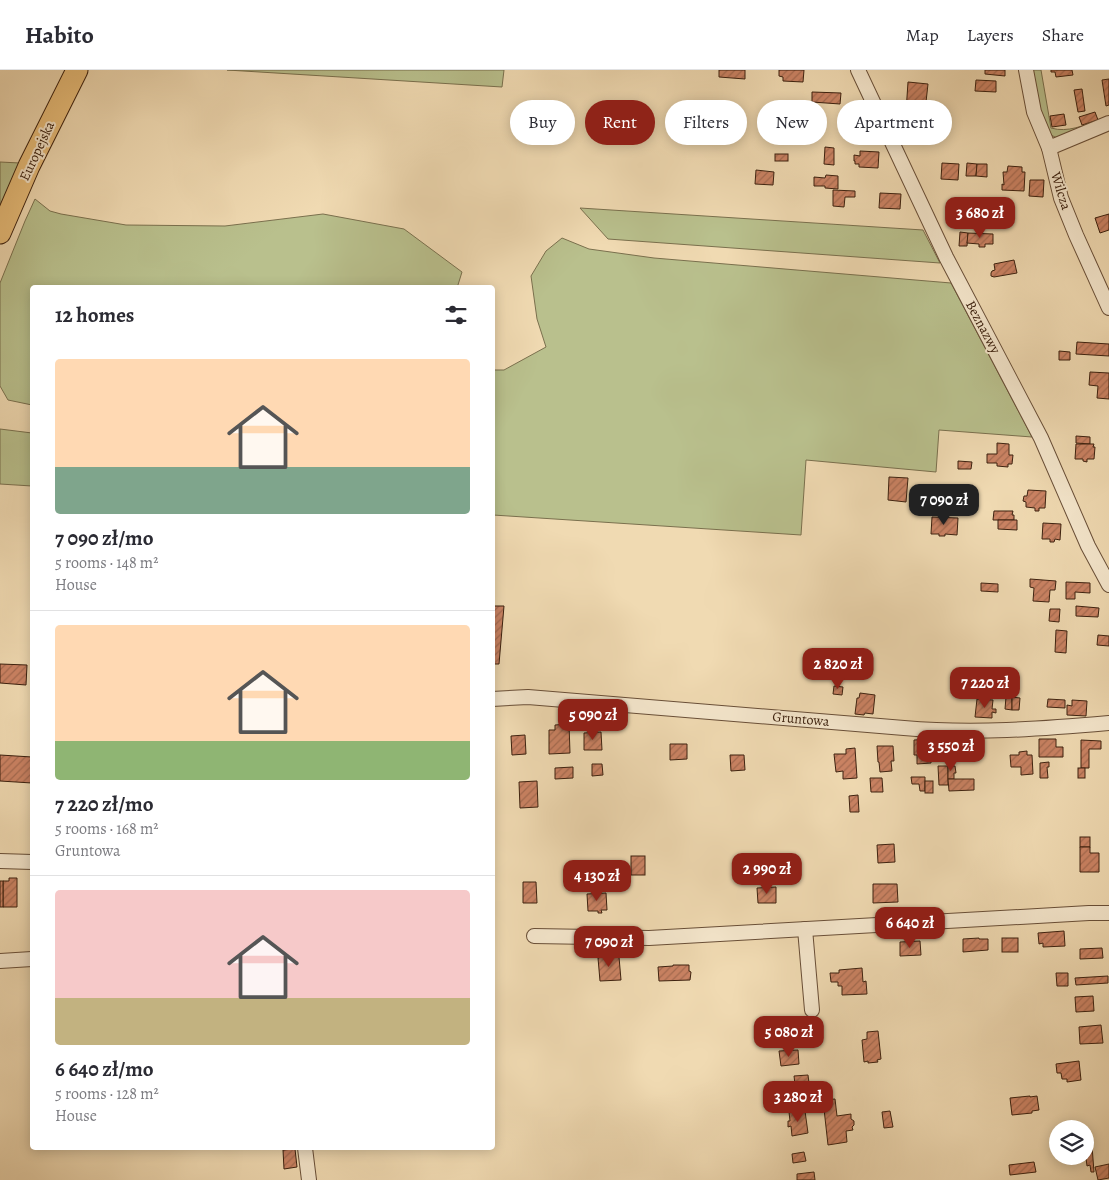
<!DOCTYPE html>
<meta charset="utf-8">
<style>
:root{--surface:#fff;--page:#f7f7f7;--text:#2b2b33;--muted:#7c7c81;--line:#e1e1e2;--accent:#8f2418}
body{margin:0;font-family:Alegreya,serif;background:var(--page);color:var(--text);height:100vh;display:flex;flex-direction:column;font-size:19px;white-space:nowrap}
*{box-sizing:border-box;margin:0}
p{font-size:16px;color:var(--muted)}
.icon{flex:none;width:28px;height:28px;fill:none;stroke:currentColor;stroke-width:2;stroke-linecap:round;stroke-linejoin:round}
.map{position:relative;flex:1;overflow:hidden}
.sheet{position:absolute;left:30px;top:215px;width:465px;height:865px;display:flex;flex-direction:column;background:var(--surface);border-radius:5px;box-shadow:0 2px 12px #0003}
.sheet>*{flex:none}
.hud{position:absolute;left:510px;top:30px;width:475px;height:45px;display:flex;gap:10px}
.buttons{position:absolute;left:1049px;top:1050px;display:grid;gap:10px}
.buttons a{display:grid;place-items:center;width:45px;height:45px;border-radius:50%;background:var(--surface);box-shadow:0 2px 12px #0003;font-size:25px}
.price{position:absolute;translate:-50% -42px;padding:0 11px;border-radius:10px;background:var(--accent);color:#fff;font-size:16px;line-height:32px;filter:drop-shadow(0 1px 2px #0008)}
.price::after{content:'';position:absolute;left:50%;top:30px;width:15px;height:11px;margin-left:-8px;background:inherit;clip-path:polygon(0 0,100% 0,50% 100%)}
.price.on{background:#222;color:#fff}
ul{padding:0;list-style:none}
li{display:grid;align-content:center;gap:10px;height:265px;padding:0 25px}
li+li{border-top:1px solid var(--line)}
li span{display:grid;place-items:center;height:155px;border-radius:5px;color:#555}
li>.icon{margin-inline-start:auto}
span .icon{width:90px;height:90px;fill:#fffc;stroke-width:1}
li b{font-size:21px}
h2{display:flex;justify-content:space-between;align-items:center;height:60px;padding:0 25px;font-size:21px}
.tag{padding:0 18px;border-radius:22px;background:var(--surface);box-shadow:0 2px 12px #0003;font-size:18px;line-height:45px}
.tag.on{background:var(--accent);color:#fff}
header{display:flex;align-items:center;gap:30px;box-sizing:border-box;height:70px;padding:0 25px;background:var(--surface);border-bottom:1px solid var(--line)}
header strong{font-size:24px}
nav{display:flex;gap:28px;margin-inline-start:auto;font-size:18px}
.map>svg:first-child{display:block}
.green{fill:#b9c08d;stroke:#7a704e}
.building{fill:url(#building-hatch);stroke:#3c210f}
.lines{fill:none;stroke-linecap:round;stroke-linejoin:round}
.minor-casing{stroke:#694f38;stroke-width:16}
.primary-casing{stroke:#3c210f;stroke-width:23}
.minor{stroke:#f5e7cd;stroke-width:14}
.primary{stroke:#e8bd79;stroke-width:21}
.labels{text-anchor:middle;dominant-baseline:central;stroke-width:4;stroke-linejoin:round;paint-order:stroke}
.street-label{font-size:14px;fill:#3c210f;stroke:#f5e7cd}
</style>
<header>
<strong>Habito</strong>
<nav><a>Map</a><a>Layers</a><a>Share</a></nav>
</header>
<div class="map">
<svg width="1109" height="1110" viewBox="0 0 1109 1110">
<defs>
<pattern id="building-hatch" width="6" height="6" patternUnits="userSpaceOnUse" patternTransform="scale(1.25)"><rect width="6" height="6" fill="#cb8364"/><path d="M-1 1l2-2M0 6l6-6M5 7l2-2" fill="none" stroke="#a66b51"/></pattern>
</defs>
<rect width="100%" height="100%" fill="#f0dab2"/>
<filter id="stains"><feTurbulence type="fractalNoise" baseFrequency=".004" numOctaves="4"/><feColorMatrix values="0 0 0 0 .2 0 0 0 0 .09 0 0 0 0 .02 0 0 0 .5 -.17"/></filter>
<radialGradient id="worn" r=".72"><stop offset=".6" stop-color="#630" stop-opacity="0"/><stop offset="1" stop-color="#630" stop-opacity=".3"/></radialGradient>
<g class="green">
<path d="M227,0H504L502,17Z"/>
<path d="M1029,0H1041L1051,58C1068,63 1084,55 1100,50L1057,68L1049,64L1044,59Z"/>
<path d="M0,92L20,93L0,137Z"/>
<path d="M35,129L50,141L61,144L126,155L225,156L323,144L404,159L462,202L457,218H32V335L8,330L0,316V213L25,151Z"/>
<path d="M580,138L923,160L940,193L608,169Z"/>
<path d="M562,168L589,179L654,188L951,213L1032,367L939,360L936,402L806,390L801,465L493,445V300H504L546,277L537,249L531,206L546,181Z"/>
<path d="M0,359L32,363V416L0,414Z"/>
</g>
<g class="building">
<path d="M719,0H745V9L719,7Z"/>
<path d="M779,0H804L803,12L783,11V7L779,6Z"/>
<path d="M985,0H1005V6L985,4Z"/>
<path d="M1051,0H1072L1073,5L1056,7L1055,2H1051Z"/>
<path d="M1109,9V35L1106,36L1102,10Z"/>
<path d="M976,10L996,11V22L975,21Z"/>
<path d="M908,12L928,14L926,32L930,33L929,44L906,42Z"/>
<path d="M1082,19L1085,41L1078,42L1074,20Z"/>
<path d="M812,22L841,23L840,34L812,32Z"/>
<path d="M1095,42L1098,50L1082,55L1079,47Z"/>
<path d="M1064,44L1066,55L1052,57L1050,46Z"/>
<path d="M825,77L834,78V95L824,94Z"/>
<path d="M860,81L879,82L878,98L859,97V94H855V91H854V85L860,86Z"/>
<rect x="775" y="84" width="13" height="7"/>
<path d="M942,93L959,94L958,110L941,109Z"/>
<path d="M967,93L977,94L976,106H966Z"/>
<path d="M977,94H987V107L976,106Z"/>
<path d="M1008,96L1022,97V102H1025L1024,121L1002,120V114L1004,115L1003,102H1007Z"/>
<path d="M756,100L774,102L773,115L755,114Z"/>
<path d="M826,105L838,106V119L825,118V116H814V107L825,108Z"/>
<path d="M1030,110H1044L1043,127L1029,126Z"/>
<path d="M833,120L855,121V127H845L844,137L833,136Z"/>
<path d="M880,123L901,124L900,139L879,138Z"/>
<path d="M1109,144V160L1100,163L1095,148Z"/>
<path d="M960,162L968,163L967,176H959Z"/>
<path d="M968,163L993,164V174H985V177H979V174L967,173Z"/>
<path d="M1014,190L1017,203L994,207L991,206V203L992,201L995,200L994,194Z"/>
<path d="M1077,272L1109,274V286L1076,284Z"/>
<path d="M1059,281L1070,282V290H1059Z"/>
<path d="M1090,302L1109,303V329L1097,328L1098,316L1089,315Z"/>
<path d="M1076,366L1090,367V374L1076,373Z"/>
<path d="M997,373L1009,374V385H1013L1012,394H1008V397L997,396V393H987V384H997Z"/>
<path d="M1076,374H1094L1093,377H1095L1094,389H1087V392L1083,391V389H1075Z"/>
<path d="M958,391L972,392L971,399H958Z"/>
<path d="M889,407L908,408L906,432L888,430Z"/>
<path d="M1028,420L1046,421L1045,438H1039V441H1035V438L1026,437V432L1023,431L1024,426H1027Z"/>
<path d="M994,441H1013L1012,445H1014V450H993Z"/>
<path d="M932,447L958,448L957,465L945,464V466H939V464H931Z"/>
<path d="M998,450H1017V460L998,459Z"/>
<path d="M1043,453L1061,454L1060,470L1055,469L1054,472H1050V469H1042Z"/>
<path d="M1030,509L1056,511L1055,520H1050L1049,532L1033,531L1034,518L1030,517Z"/>
<path d="M1066,512L1090,513V523L1075,522V529H1066Z"/>
<path d="M981,513L998,514V522L981,521Z"/>
<path d="M492,536H504L499,594H492Z"/>
<path d="M1076,536L1099,538L1098,547L1076,546Z"/>
<path d="M1050,539H1060L1059,552L1049,551Z"/>
<path d="M1056,560L1067,561L1066,583L1055,582Z"/>
<path d="M1098,565L1109,566V576L1097,575Z"/>
<path d="M0,594L27,595L26,615L0,613Z"/>
<path d="M834,616L843,617L842,625L833,624Z"/>
<path d="M860,623L875,625L873,644L865,643L864,645L855,644L857,628H859Z"/>
<path d="M1006,627H1012V640L1005,639Z"/>
<path d="M1012,627L1020,628L1019,640H1012Z"/>
<path d="M977,629L993,630L992,639H996V643L992,642V648L975,647Z"/>
<path d="M1048,629L1065,630V638L1047,637Z"/>
<path d="M1072,630L1087,631L1086,646L1067,645V635L1072,636Z"/>
<path d="M569,654L570,683L549,684V660H555V655Z"/>
<path d="M601,662L602,680H584V663Z"/>
<path d="M525,665L526,684L512,685L511,666Z"/>
<path d="M932,669L933,678H931V693L917,694V685H914V670Z"/>
<path d="M949,669H970V684H966V686H950Z"/>
<path d="M1039,669H1056V677H1063V687H1039Z"/>
<path d="M1081,670L1101,671V679H1089V698H1081Z"/>
<path d="M670,674H687V689L670,690Z"/>
<path d="M877,676H893L894,691H891L892,701L880,702L879,692H878Z"/>
<path d="M855,678L857,708L843,709V701L836,702L834,684H846V679Z"/>
<path d="M1027,681V685H1032L1033,704L1021,705V697H1011L1010,685H1019V682Z"/>
<path d="M0,685L32,687V713L0,711Z"/>
<path d="M730,685H744L745,700L731,701Z"/>
<path d="M1049,692V697H1047L1048,708H1040V693Z"/>
<path d="M592,694H602L603,705L592,706Z"/>
<path d="M938,696H948V715H939Z"/>
<path d="M948,696H955L956,703H954V709H948Z"/>
<path d="M573,697V708L555,709V698Z"/>
<rect x="1078" y="698" width="7" height="10"/>
<path d="M911,707H925V721H920L919,714H912Z"/>
<path d="M870,708H882L883,722H871Z"/>
<path d="M948,709H974V720L949,721Z"/>
<path d="M537,711L538,737L520,738L519,712Z"/>
<rect x="925" y="711" width="8" height="12"/>
<path d="M858,725L859,742H850L849,726Z"/>
<rect x="1080" y="767" width="10" height="10"/>
<path d="M894,774L895,792L878,793L877,775Z"/>
<path d="M1080,777H1090V783H1099V802H1080Z"/>
<rect x="631" y="786" width="14" height="19"/>
<path d="M9,808H17V837H3V811H9Z"/>
<rect x="0" y="811" width="3" height="26"/>
<path d="M523,812H536L537,833H523Z"/>
<path d="M873,814H897L898,832L873,833Z"/>
<path d="M776,817V833H758L757,818Z"/>
<path d="M606,823L607,840H601L602,843H598V841H588L587,824Z"/>
<path d="M1064,861L1065,876L1043,877V873L1039,874L1038,863Z"/>
<path d="M979,868V869H988V880L963,882V869Z"/>
<rect x="1002" y="868" width="16" height="14"/>
<path d="M920,871L921,885L900,886V872Z"/>
<path d="M1102,878L1103,888L1080,889V879Z"/>
<path d="M602,885H616V887H619L621,910L600,911L598,888L602,887Z"/>
<path d="M673,895H689V901L691,902L690,910L659,911L658,897L673,896Z"/>
<path d="M862,898L863,912L866,911L867,924L842,925V916H838V912H831L830,903H839V900Z"/>
<path d="M1056,903H1068V916H1057Z"/>
<path d="M1108,906V913L1076,915L1075,908Z"/>
<path d="M1093,926L1094,941L1076,942L1075,927Z"/>
<path d="M1101,955L1103,973L1080,974L1079,957Z"/>
<path d="M878,961L881,989L877,990L878,992L868,993V991L864,992L862,970L867,969V962Z"/>
<path d="M798,980L799,994L781,996L779,981Z"/>
<path d="M1079,991L1081,1010L1067,1012V1009H1062L1061,1003H1057L1056,994Z"/>
<path d="M808,1005L809,1013L795,1014L794,1006Z"/>
<path d="M1030,1026V1027L1037,1026L1039,1040L1032,1041V1043L1012,1045L1010,1028Z"/>
<path d="M835,1029L837,1046L851,1044V1049L854,1051V1055L852,1057L853,1060L846,1061L847,1072L828,1075L823,1030Z"/>
<path d="M805,1041L808,1063L792,1066L791,1056L788,1057V1051H790L789,1042Z"/>
<path d="M890,1041L893,1057L884,1058L882,1042Z"/>
<path d="M1092,1076L1094,1102H1091L1090,1095L1087,1096L1086,1088H1083V1086H1085V1077Z"/>
<path d="M295,1079L297,1097L284,1099L283,1080Z"/>
<path d="M804,1082L806,1091L793,1093L792,1084Z"/>
<path d="M1034,1092L1036,1102L1010,1105L1009,1095Z"/>
<path d="M1109,1094V1108L1098,1110L1095,1097Z"/>
<path d="M814,1102L815,1110H797V1104Z"/>
</g>
<g class="lines">
<defs>
<g id="minor">
<path d="M858,0L946,187L1041,368L1088,476L1109,515"/>
<path d="M1026,0L1034,42L1049,78L1061,128L1076,165L1109,238"/>
<path d="M1049,78L1109,53"/>
<path d="M492,629L528,627L904,658C973,664 1041,659 1109,653"/>
<path d="M0,791L32,792"/>
<path d="M805,859L812,940"/>
<path d="M534,866L649,868L1089,843H1109"/>
<path d="M0,891L32,889"/>
<path d="M305,1078L309,1110"/>
</g>
<path id="primary" d="M0,163L29,96L77,0"/>
</defs>
<use href="#minor" class="minor-casing"/>
<use href="#primary" class="primary-casing"/>
<use href="#minor" class="minor"/>
<use href="#primary" class="primary"/>
</g>
<g class="labels">
<g class="street-label">
<text transform="translate(37 81) rotate(-65)">Europejska</text>
<text transform="translate(1061 121) rotate(73)">Wilcza</text>
<text transform="translate(983 257) rotate(62)">Beznazwy</text>
<text transform="translate(801 649) rotate(5)">Gruntowa</text>
</g>
</g>
<rect width="100%" height="100%" filter="url(#stains)"/>
<rect width="100%" height="100%" fill="url(#worn)"/>
</svg>
<div class="buttons">
<a><svg class="icon" aria-label="layers" viewBox="0 0 24 24"><path d="M12 4l9 5-9 5-9-5zM3 14l9 5 9-5"/></svg></a>
</div>
<b class="price" style="left:980px;top:169px">3 680 zł</b>
<b class="price on" style="left:944px;top:456px">7 090 zł</b>
<b class="price" style="left:838px;top:620px">2 820 zł</b>
<b class="price" style="left:985px;top:639px">7 220 zł</b>
<b class="price" style="left:593px;top:671px">5 090 zł</b>
<b class="price" style="left:951px;top:702px">3 550 zł</b>
<b class="price" style="left:767px;top:825px">2 990 zł</b>
<b class="price" style="left:597px;top:832px">4 130 zł</b>
<b class="price" style="left:910px;top:879px">6 640 zł</b>
<b class="price" style="left:609px;top:898px">7 090 zł</b>
<b class="price" style="left:789px;top:988px">5 080 zł</b>
<b class="price" style="left:798px;top:1053px">3 280 zł</b>
<div class="hud">
<a class="tag">Buy</a>
<a class="tag on">Rent</a>
<a class="tag">Filters</a>
<a class="tag">New</a>
<a class="tag">Apartment</a>
</div>
<section class="sheet">
<h2>12 homes<svg class="icon" aria-label="filters" viewBox="0 0 24 24"><path d="M4 7h16M4 17h16"/><circle cx="9" cy="7" r="2"/><circle cx="15" cy="17" r="2"/></svg></h2>
<ul>
<li><span style="background:linear-gradient(#ffd9b3 70%,#7fa58c 0)"><svg class="icon" aria-label="home" viewBox="0 0 24 24"><path d="M3 11l9-7 9 7M6 9v11h12V9"/></svg></span><div><b>7 090 zł/mo</b><p>5 rooms · 148 m²</p><p>House</p></div></li>
<li><span style="background:linear-gradient(#ffd9b3 75%,#8fb573 0)"><svg class="icon" aria-label="home" viewBox="0 0 24 24"><path d="M3 11l9-7 9 7M6 9v11h12V9"/></svg></span><div><b>7 220 zł/mo</b><p>5 rooms · 168 m²</p><p>Gruntowa</p></div></li>
<li><span style="background:linear-gradient(#f6c9c9 70%,#c2b280 0)"><svg class="icon" aria-label="home" viewBox="0 0 24 24"><path d="M3 11l9-7 9 7M6 9v11h12V9"/></svg></span><div><b>6 640 zł/mo</b><p>5 rooms · 128 m²</p><p>House</p></div></li>
</ul>
</section>
</div>
